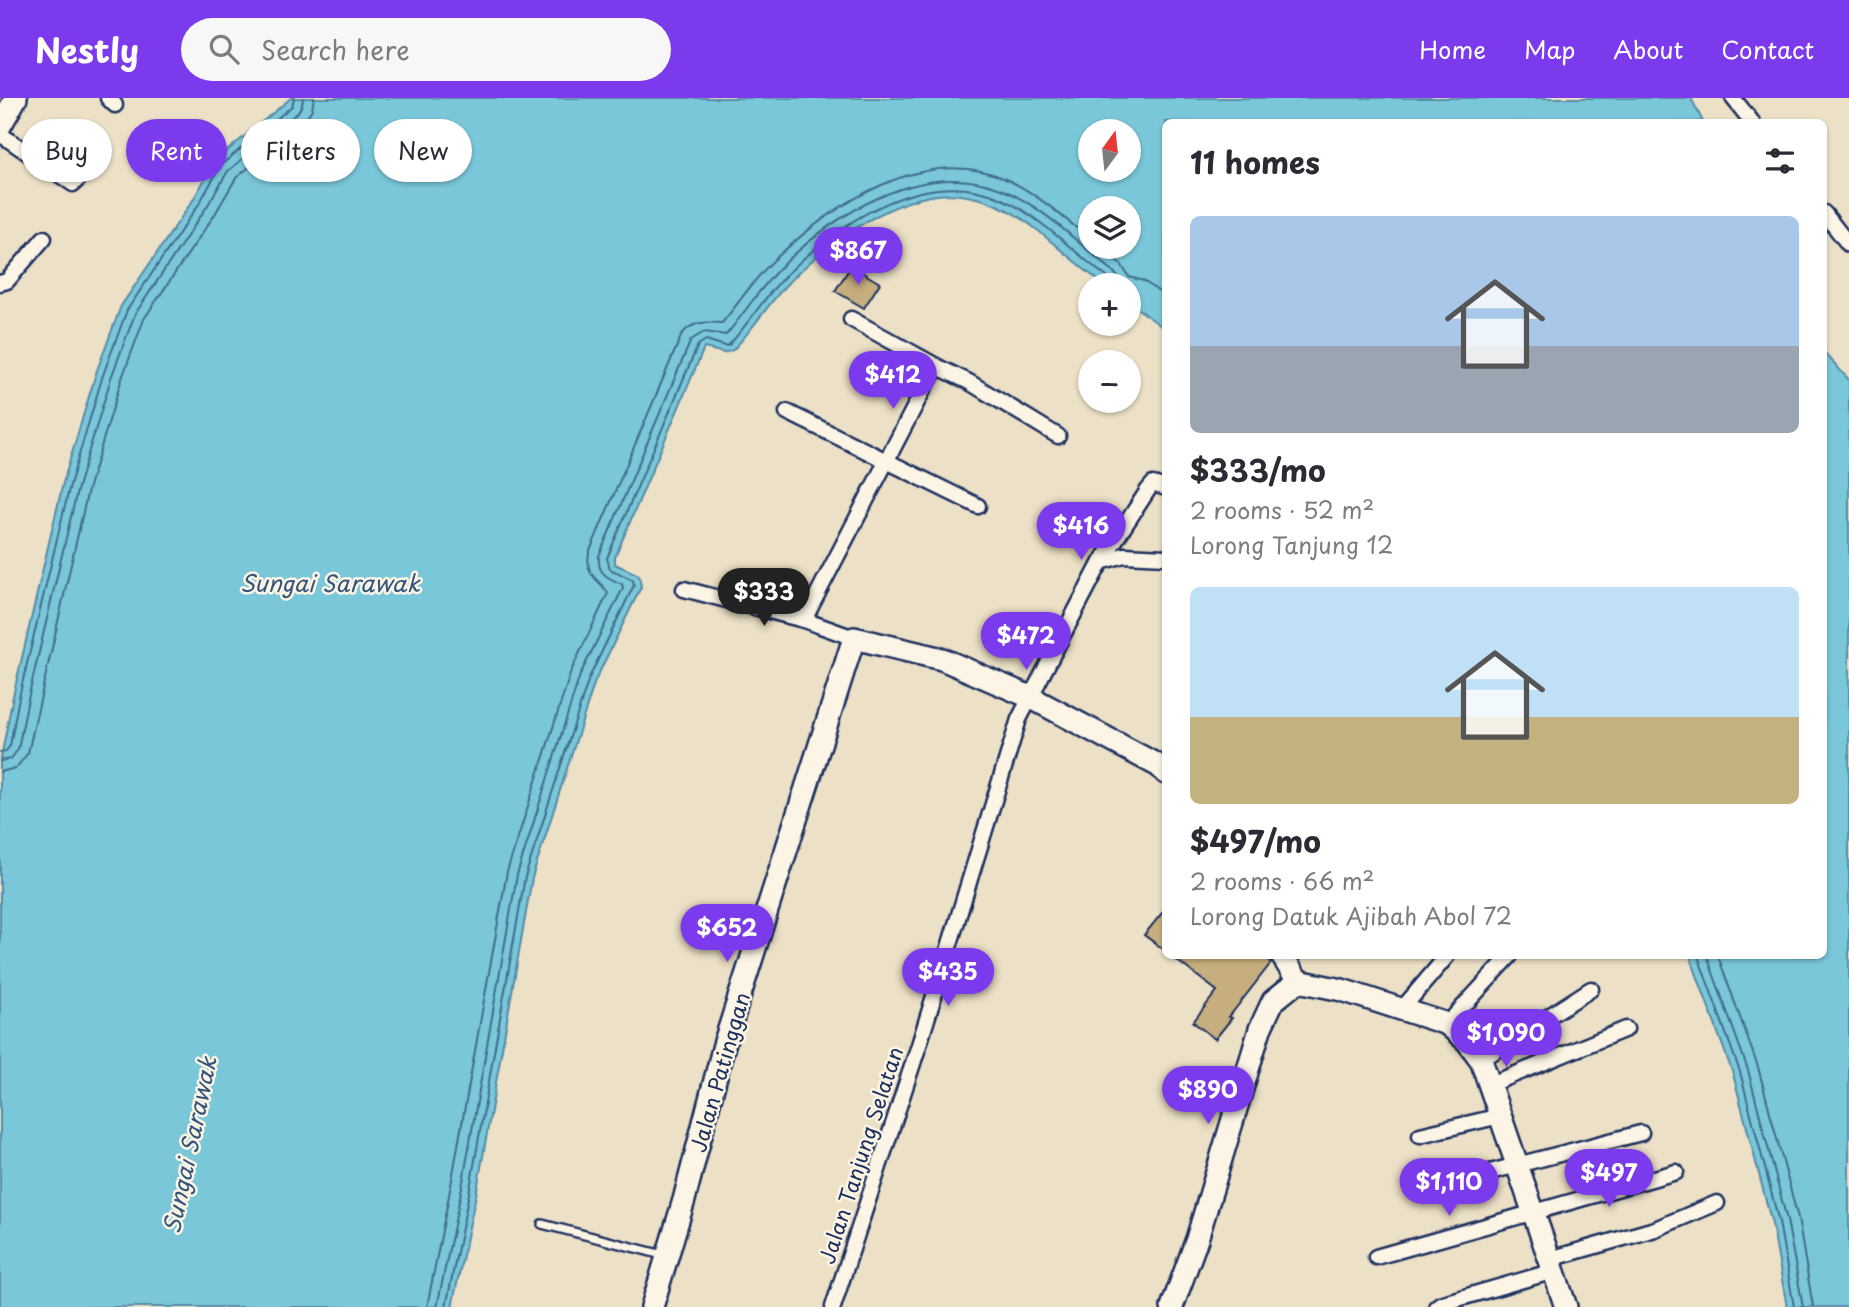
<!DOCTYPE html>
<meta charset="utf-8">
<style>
:root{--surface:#fff;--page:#f7f7f7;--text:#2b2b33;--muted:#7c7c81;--accent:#7c3aed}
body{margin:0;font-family:"Playpen Sans",sans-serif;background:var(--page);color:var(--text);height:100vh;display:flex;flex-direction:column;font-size:26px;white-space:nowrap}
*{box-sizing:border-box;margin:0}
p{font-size:23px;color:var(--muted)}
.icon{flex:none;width:38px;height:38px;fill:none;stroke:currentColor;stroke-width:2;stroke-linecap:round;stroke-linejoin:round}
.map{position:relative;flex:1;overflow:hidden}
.details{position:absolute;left:1162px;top:21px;width:665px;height:840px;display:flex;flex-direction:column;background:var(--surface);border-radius:10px;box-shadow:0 2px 5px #0004}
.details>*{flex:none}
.banner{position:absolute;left:21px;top:21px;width:665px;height:63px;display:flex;gap:14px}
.needle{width:46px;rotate:15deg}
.fabs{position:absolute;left:1078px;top:21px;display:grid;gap:14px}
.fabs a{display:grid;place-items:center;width:63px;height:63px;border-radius:50%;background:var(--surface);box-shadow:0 2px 5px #0004;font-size:35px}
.price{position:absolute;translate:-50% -60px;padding:0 16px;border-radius:24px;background:var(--accent);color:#fff;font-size:23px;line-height:46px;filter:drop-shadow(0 2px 4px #0008)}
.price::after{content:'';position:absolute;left:50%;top:42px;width:21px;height:16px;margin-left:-10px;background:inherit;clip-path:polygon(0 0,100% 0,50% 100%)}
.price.active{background:#222;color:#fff}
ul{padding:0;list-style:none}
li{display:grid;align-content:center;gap:14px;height:371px;padding:0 28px}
li span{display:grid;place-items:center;height:217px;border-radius:10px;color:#555}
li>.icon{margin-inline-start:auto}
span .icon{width:126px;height:126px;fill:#fffc;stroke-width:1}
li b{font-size:30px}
h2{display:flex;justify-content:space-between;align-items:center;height:84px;padding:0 28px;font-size:30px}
.pill{padding:0 24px;border-radius:32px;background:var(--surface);box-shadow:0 2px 5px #0004;font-size:24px;line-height:63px}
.pill.active{background:var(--accent);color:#fff}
header{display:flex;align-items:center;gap:42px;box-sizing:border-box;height:98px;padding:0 35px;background:var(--accent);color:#fff}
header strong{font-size:33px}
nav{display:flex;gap:38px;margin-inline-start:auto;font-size:24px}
.search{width:490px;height:63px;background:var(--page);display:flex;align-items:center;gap:18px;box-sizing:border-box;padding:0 24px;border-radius:38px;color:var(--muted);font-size:26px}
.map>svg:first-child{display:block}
.water{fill:#7ac7d9;stroke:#548aa8;stroke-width:2;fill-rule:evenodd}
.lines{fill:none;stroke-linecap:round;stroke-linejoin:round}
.shore{stroke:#416c8f;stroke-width:2}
.building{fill:#c6ae7e;stroke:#1b2f5e;stroke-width:2}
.lane-casing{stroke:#1b2f5e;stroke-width:12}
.street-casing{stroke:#1b2f5e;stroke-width:19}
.secondary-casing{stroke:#1b2f5e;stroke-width:26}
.lane{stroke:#fcf5e5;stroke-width:7}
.street{stroke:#fcf5e5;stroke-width:14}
.secondary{stroke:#fcf5e5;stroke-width:21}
.labels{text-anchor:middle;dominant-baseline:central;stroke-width:5;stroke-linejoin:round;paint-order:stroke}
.street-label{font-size:21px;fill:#1b2f5e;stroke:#fcf5e5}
.water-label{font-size:23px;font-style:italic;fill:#33557d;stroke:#fcf5e5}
</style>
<header>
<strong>Nestly</strong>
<div class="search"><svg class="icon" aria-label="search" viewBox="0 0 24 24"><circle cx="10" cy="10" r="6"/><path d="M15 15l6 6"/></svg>Search here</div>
<nav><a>Home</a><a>Map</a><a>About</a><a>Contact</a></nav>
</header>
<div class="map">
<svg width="1849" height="1209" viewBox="0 0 1849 1209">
<rect width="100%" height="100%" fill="#ece0c6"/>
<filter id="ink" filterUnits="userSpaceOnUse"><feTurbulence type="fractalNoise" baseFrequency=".0143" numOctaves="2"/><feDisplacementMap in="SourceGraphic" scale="14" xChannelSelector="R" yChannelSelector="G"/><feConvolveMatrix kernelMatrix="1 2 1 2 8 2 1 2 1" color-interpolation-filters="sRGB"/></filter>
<g filter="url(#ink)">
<g class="water">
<path d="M291,0H1691L1703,24H1166L1165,231L1129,204V187C1122,187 1113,189 1107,187C1096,184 1049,141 1036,131C1009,109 973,93 937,97C885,104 827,146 791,182C769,204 754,230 733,252L724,255L704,250L615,459V466L639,477L641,489L595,583L532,780L477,1092L452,1209H0V665L13,598L63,385L96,275L121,208L193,102L216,62ZM1090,33H1129V72H1090ZM1090,110H1129V149H1090Z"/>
<path d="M1824,254L1849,282V1209H1787L1772,1126L1733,976L1690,858H1824Z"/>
</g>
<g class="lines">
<g class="shore">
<path d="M1099,149L1121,166L1129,179L1144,183L1166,199"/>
<path d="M0,654L6,653L10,648L19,599L70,387L103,277L127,212L199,106L221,67L292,8L294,0"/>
<path d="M0,663L11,661L18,651L28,601L78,389L111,280L135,216L206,110L228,73L298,14L302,7L303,0"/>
<path d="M0,674L16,670L28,655L88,392L121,283L144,221L215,116L236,80L305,22L312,11L314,0"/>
<path d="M1698,858L1740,974L1779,1124L1794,1209"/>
<path d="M1707,858L1748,972L1787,1122L1803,1209"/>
<path d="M1718,858L1758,969L1798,1120L1813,1209"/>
<path d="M427,1209L451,1087L507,774L571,573L608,495C598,479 585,480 589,455L682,236C694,222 706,224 722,225C739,205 754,181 773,163C832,107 924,44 1008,82C1039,97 1064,120 1090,141"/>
<path d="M437,1209L462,1089L517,777L580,577L623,490L622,486C607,480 597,475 599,458L691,242L704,234L726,237C744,216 759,191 779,171C834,116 921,60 1001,91C1043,108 1077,145 1112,172L1118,179L1119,187"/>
<path d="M446,1209L470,1090L525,779L589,580L634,487L633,482L610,471L607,460L698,247L706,242L725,248L729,247C749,225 765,198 786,177C839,125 923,67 1000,100C1040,118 1072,153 1107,179L1110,187"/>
</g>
</g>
<g class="building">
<path d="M851,168L880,185L864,210L835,193Z"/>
<path d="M1166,810V853L1144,837Z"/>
<path d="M1171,858H1266L1271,865L1229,919L1232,920L1215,941L1193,924L1217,893Z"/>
</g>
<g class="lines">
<defs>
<path id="lane" d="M542,1126L663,1157"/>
<g id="street">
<path d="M108,0L115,7"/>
<path d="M1733,0L1752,24"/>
<path d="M0,36L73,86L91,69"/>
<path d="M1824,115L1849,147"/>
<path d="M0,185L7,183L44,140"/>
<path d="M851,221L938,269"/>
<path d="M787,314L978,408"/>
<path d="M1101,464L1124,457L1166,459"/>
<path d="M684,491L804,522L854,540"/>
<path d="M804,522L929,281L938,269L969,284L1058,338"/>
<path d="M1402,911L1447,858"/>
<path d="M1447,926L1510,858"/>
<path d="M1481,962L1591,891"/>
<path d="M1489,987L1626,931"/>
<path d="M1420,1037L1500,1018"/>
<path d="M1432,1089L1641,1035"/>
<path d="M1376,1159L1676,1074"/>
<path d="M1550,1161L1655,1131L1717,1105"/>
<path d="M833,1209L919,947L1019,621L1101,464L1148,392L1153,386L1166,390"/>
<path d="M1436,1209L1440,1206L1554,1173"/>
</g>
<g id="secondary">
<path d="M0,28L16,0"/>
<path d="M1282,858L1298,883"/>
<path d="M1298,883L1342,892L1447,926L1467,943L1481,962L1566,1209"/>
<path d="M652,1209L684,1102L724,947L854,540L942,561L1030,599L1159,668L1166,675"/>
<path d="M1172,1209L1197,1141L1260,931L1273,903L1298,883"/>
</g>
</defs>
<use href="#lane" class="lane-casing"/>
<use href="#street" class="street-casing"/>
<use href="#secondary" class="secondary-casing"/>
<use href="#lane" class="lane"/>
<use href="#street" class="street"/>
<use href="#secondary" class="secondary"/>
</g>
</g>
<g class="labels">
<g class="street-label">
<text transform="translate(719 974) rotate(-74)">Jalan Patinggan</text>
<text transform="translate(860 1057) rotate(-72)">Jalan Tanjung Selatan</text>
</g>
<g class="water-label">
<text x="330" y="484">Sungai Sarawak</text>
<text transform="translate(189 1047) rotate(-78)">Sungai Sarawak</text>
</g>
</g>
</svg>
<div class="fabs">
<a><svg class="needle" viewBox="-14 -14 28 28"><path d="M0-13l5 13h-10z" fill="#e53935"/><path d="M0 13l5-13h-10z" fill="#7c7c81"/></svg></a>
<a><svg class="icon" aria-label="layers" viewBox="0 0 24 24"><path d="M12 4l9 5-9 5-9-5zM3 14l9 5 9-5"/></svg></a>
<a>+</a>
<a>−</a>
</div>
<b class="price" style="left:858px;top:189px">$867</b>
<b class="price" style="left:893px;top:313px">$412</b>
<b class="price" style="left:1081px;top:464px">$416</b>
<b class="price active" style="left:764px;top:530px">$333</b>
<b class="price" style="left:1026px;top:574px">$472</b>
<b class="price" style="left:727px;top:866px">$652</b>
<b class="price" style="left:948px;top:910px">$435</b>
<b class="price" style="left:1506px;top:971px">$1,090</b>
<b class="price" style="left:1208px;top:1028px">$890</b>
<b class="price" style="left:1609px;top:1111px">$497</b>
<b class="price" style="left:1449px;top:1120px">$1,110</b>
<div class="banner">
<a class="pill">Buy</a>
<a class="pill active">Rent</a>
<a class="pill">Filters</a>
<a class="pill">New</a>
</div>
<section class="details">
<h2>11 homes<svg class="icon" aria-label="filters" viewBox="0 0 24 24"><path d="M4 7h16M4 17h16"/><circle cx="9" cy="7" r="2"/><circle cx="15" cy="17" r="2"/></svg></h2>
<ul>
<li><span style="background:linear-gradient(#a9c7e8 60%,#9aa5b1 0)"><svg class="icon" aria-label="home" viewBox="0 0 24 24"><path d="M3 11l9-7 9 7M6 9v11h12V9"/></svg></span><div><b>$333/mo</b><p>2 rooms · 52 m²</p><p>Lorong Tanjung 12</p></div></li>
<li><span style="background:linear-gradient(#bfe0f5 60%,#c2b280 0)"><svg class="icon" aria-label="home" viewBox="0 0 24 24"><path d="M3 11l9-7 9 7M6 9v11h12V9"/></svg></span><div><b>$497/mo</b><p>2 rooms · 66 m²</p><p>Lorong Datuk Ajibah Abol 72</p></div></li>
</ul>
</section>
</div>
